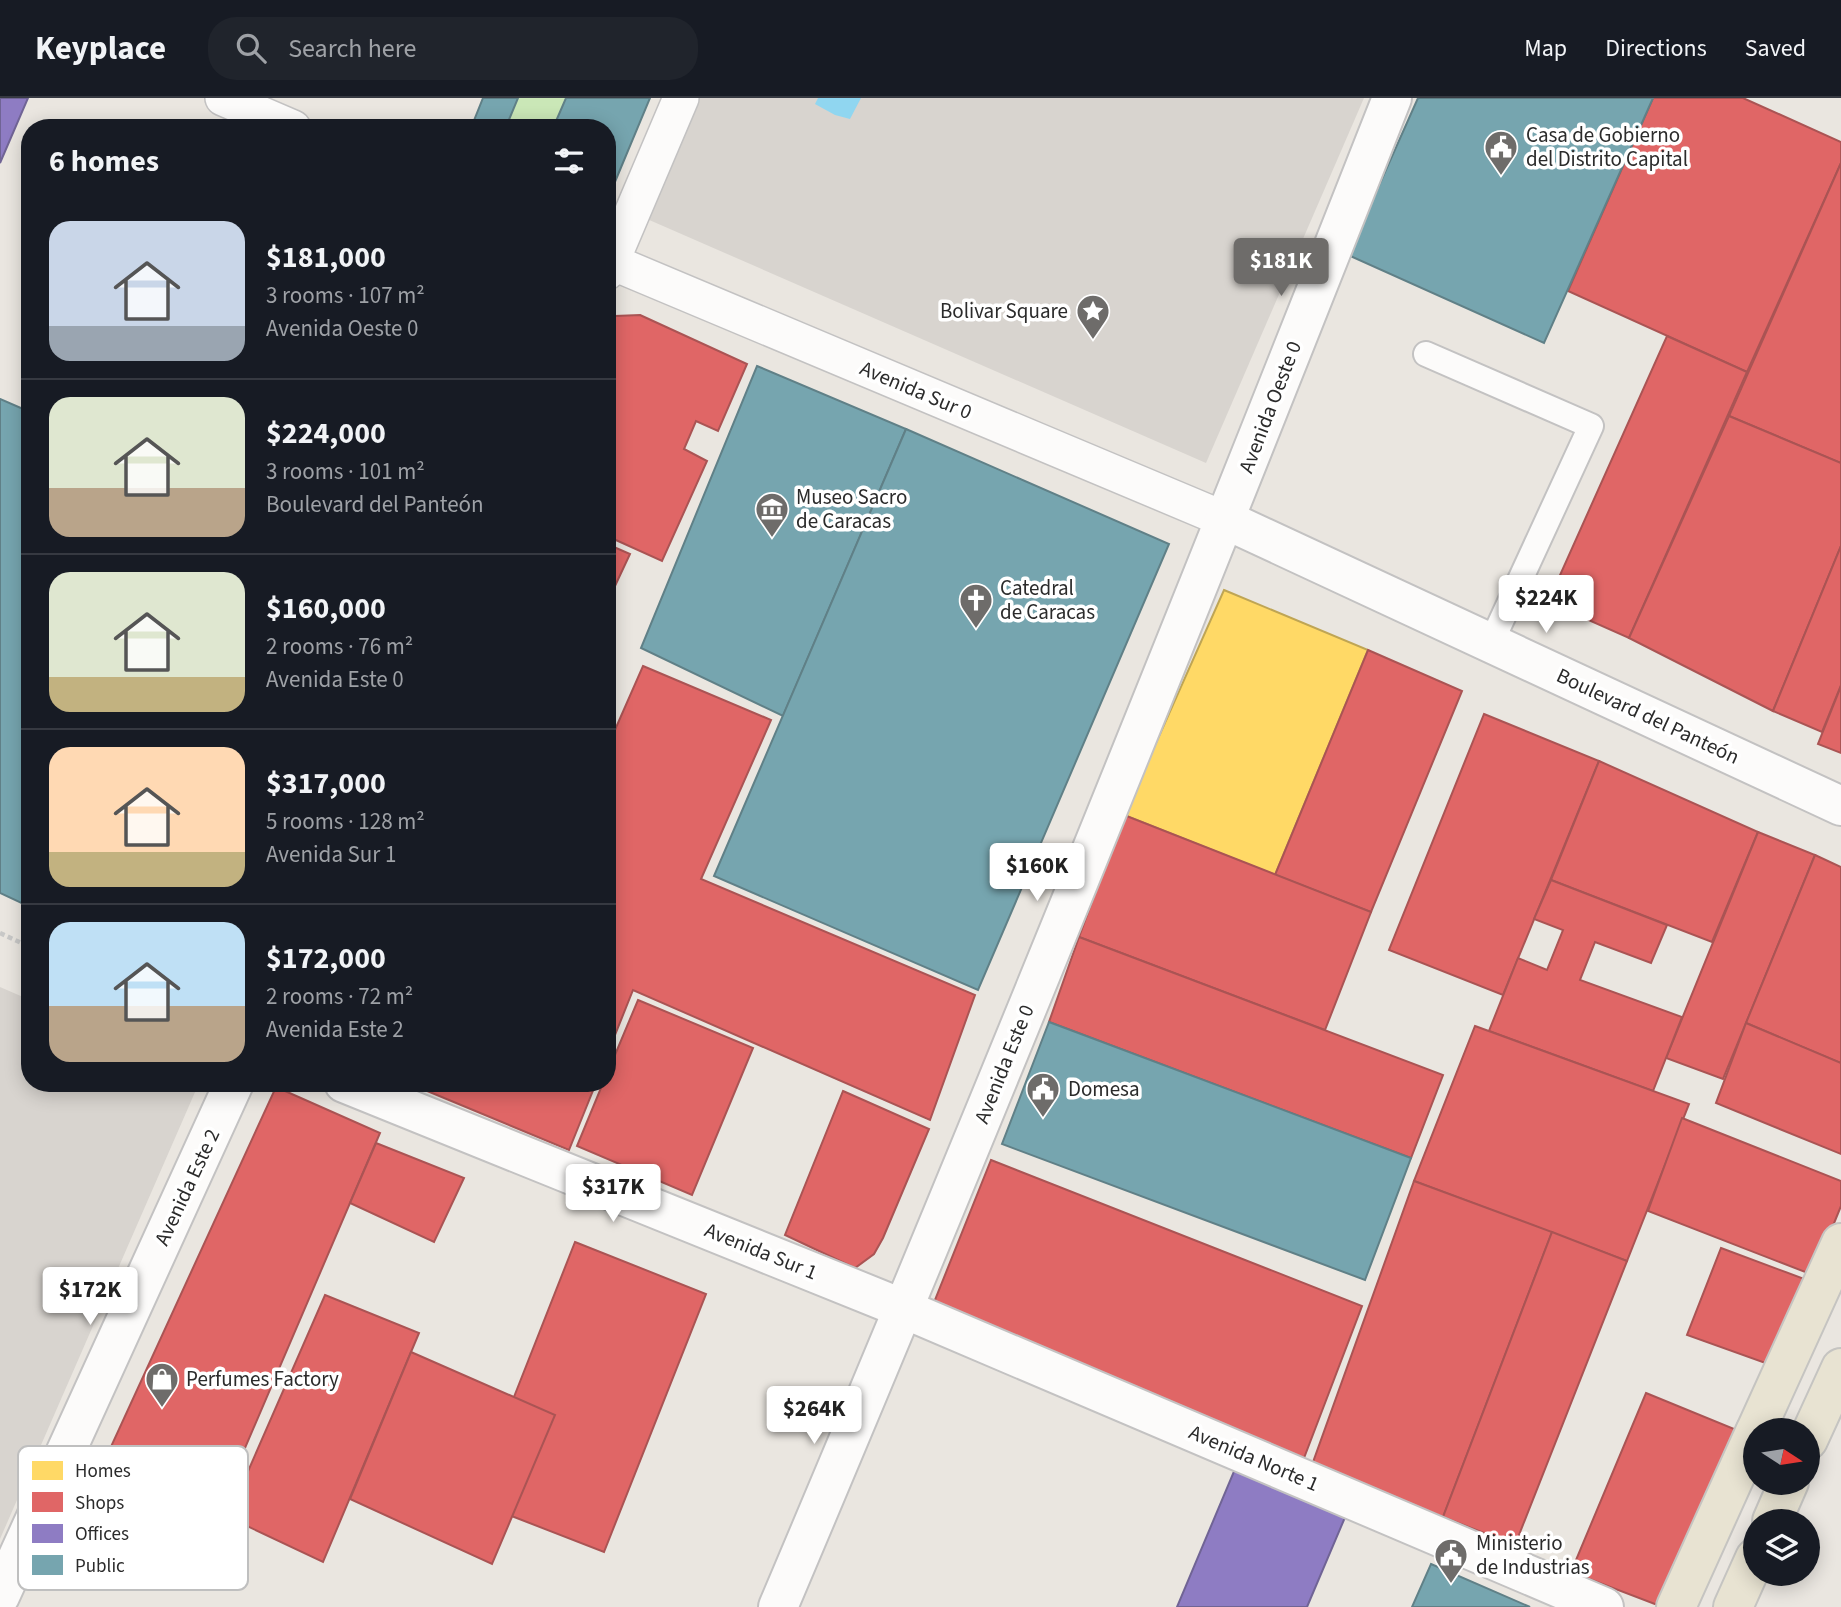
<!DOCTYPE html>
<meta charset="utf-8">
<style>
:root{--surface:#171b24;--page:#20242c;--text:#f1f3f6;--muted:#9ea1a6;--line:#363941;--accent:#6e6c6a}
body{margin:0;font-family:"Source Sans 3",sans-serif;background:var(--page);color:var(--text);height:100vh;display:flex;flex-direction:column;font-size:26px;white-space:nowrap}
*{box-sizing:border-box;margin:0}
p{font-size:23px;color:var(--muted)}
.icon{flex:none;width:38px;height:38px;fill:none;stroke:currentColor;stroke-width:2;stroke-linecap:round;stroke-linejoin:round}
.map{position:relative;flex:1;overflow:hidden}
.drawer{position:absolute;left:21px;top:21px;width:595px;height:973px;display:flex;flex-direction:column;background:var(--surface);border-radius:28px;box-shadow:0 4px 18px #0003}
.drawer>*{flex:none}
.needle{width:46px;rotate:102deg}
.controls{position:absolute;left:1743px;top:1320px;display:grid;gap:14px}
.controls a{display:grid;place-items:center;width:77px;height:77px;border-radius:50%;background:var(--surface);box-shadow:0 4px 18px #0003;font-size:35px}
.price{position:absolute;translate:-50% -60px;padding:0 16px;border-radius:7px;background:#fff;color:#222;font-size:23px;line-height:46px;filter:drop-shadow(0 2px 4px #0008)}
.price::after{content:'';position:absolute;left:50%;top:42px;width:21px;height:16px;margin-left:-10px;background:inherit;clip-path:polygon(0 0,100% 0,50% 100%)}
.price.on{background:var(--accent);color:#fff}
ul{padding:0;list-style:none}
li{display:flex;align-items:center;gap:21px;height:175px;padding:0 28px}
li+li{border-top:2px solid var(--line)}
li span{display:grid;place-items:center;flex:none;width:196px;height:140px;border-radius:21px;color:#555}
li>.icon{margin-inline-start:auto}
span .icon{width:84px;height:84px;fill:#fffc;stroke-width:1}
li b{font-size:30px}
h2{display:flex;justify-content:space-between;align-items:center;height:84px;padding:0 28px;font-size:30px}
header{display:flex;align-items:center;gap:42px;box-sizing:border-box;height:98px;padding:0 35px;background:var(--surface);border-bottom:2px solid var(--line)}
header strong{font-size:33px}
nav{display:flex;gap:38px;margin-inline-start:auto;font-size:24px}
.search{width:490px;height:63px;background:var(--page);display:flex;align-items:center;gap:18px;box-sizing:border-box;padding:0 24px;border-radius:28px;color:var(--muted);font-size:26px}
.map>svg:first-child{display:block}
.green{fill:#cae7b7}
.plaza{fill:#d8d4cf}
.water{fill:#90d6f0}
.homes{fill:#ffd966;stroke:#bfa554;stroke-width:2}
.shops{fill:#e06666;stroke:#aa5454;stroke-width:2}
.offices{fill:#8e7cc3;stroke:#706495;stroke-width:2}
.public{fill:#76a5af;stroke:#608087;stroke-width:2}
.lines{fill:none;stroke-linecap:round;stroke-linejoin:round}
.service-casing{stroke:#c3c2c2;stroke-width:28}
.pedestrian-casing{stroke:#c3c2c2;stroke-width:38}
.minor-casing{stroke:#c3c2c2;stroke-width:42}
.primary-casing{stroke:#c5c4c1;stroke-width:42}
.path{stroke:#c8c8c7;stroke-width:4.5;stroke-dasharray:5 3.5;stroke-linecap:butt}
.service{stroke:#fcfbfa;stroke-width:24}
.pedestrian{stroke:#fcfbfa;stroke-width:35}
.minor{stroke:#fcfbfa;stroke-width:38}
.primary{stroke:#e8e3d2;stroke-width:38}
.labels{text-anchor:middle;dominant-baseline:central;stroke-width:7;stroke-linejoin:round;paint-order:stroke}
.poi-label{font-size:21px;fill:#2b2b2b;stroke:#fff;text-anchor:start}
.street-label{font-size:21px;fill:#2b2b2b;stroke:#fff}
.key{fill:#fff;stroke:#bfbfbf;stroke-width:2}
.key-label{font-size:19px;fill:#2b2b2b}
</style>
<header>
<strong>Keyplace</strong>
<div class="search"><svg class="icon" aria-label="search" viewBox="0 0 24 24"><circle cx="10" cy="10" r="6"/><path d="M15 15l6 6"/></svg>Search here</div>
<nav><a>Map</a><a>Directions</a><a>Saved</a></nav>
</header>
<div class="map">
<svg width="1841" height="1509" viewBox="0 0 1841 1509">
<rect width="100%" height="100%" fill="#eae6e0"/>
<path class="green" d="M518,0H566L553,30H523L508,24Z"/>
<g class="plaza">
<path d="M699,0H1364L1206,365L647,121Z"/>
<path d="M0,889L30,902V985H199L0,1441Z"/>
</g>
<path class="water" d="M818,0H861L850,21L835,17L815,6Z"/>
<path class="homes" d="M1224,492L1368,552L1275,777L1124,717Z"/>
<g class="shops">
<path d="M1653,0H1743L1841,44V65L1747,274L1568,193Z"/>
<path d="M1841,65V365L1729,318Z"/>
<path d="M640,217L747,266L718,333L696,323L684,351L707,363L662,463L607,438V229L615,218Z"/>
<path d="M1667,238L1747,274L1629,540L1548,504Z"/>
<path d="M1729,318L1841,365V448L1773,613L1629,540Z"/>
<path d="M607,446L630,456L607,505Z"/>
<path d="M1841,448V587L1822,634L1773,613Z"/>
<path d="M1368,552L1462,593L1371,814L1275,777Z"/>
<path d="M643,568L771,622L701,781L975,897L930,1022L633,892L607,957V650Z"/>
<path d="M1841,588V655L1818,646Z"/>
<path d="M1484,616L1599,663L1503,897L1389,852Z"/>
<path d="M1599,663L1758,734L1712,844L1551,782Z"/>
<path d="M1124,717L1371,814L1325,932L1079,839Z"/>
<path d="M1758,734L1815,757L1723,981L1666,960Z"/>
<path d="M1815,757L1841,769V965L1746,925Z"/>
<path d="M1551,782L1667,827L1651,865L1595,844L1580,882L1682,919L1653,993L1489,933L1518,860L1547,872L1563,832L1534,821Z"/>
<path d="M1079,839L1443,977L1411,1060L1049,924Z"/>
<path d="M638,902L753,950L692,1097L577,1048L603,985H607V976Z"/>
<path d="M1746,925L1841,965V1056L1716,1005Z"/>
<path d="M1475,928L1689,1006L1627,1163L1414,1083Z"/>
<path d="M408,985H596L569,1052Z"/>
<path d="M276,989L380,1035L200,1455L87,1401Z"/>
<path d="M843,993L929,1031L883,1140L874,1156L855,1170L785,1137Z"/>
<path d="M1682,1020L1841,1083V1108L1813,1177L1648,1113Z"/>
<path d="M376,1045L464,1080L434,1144L350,1105Z"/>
<path d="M991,1062L1362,1208L1304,1360L931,1212Z"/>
<path d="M1414,1083L1552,1134L1443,1419L1312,1367Z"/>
<path d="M1552,1134L1627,1163L1515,1447L1443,1419Z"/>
<path d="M575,1144L706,1196L604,1454L473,1403Z"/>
<path d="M1721,1150L1807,1182L1771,1267L1687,1237Z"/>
<path d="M325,1197L419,1235L323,1464L228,1419Z"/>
<path d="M411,1254L555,1317L492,1466L350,1401Z"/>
<path d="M1646,1295L1739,1333L1660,1508L1571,1474Z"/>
</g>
<g class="offices">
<path d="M0,0H28L0,65Z"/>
<path d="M1235,1371L1346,1417L1307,1509H1177Z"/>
</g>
<g class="public">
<path d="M483,0H518L508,24L523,30H471Z"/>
<path d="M566,0H650L607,103V30H553Z"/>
<path d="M1418,0H1653L1544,245L1348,157Z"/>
<path d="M757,268L906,331L783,618L641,550Z"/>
<path d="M0,301L30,314V809L0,795Z"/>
<path d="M906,331L1169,446L978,892L714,778Z"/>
<path d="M1049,924L1411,1060L1365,1182L1002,1046Z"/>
<path d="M1431,1466L1530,1509H1412Z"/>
</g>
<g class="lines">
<defs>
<path id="service" d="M1426,256L1591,328L1491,545"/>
<g id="pedestrian">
<path d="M223,0L293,30"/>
<path d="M607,162L1226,422"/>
<path d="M607,174L681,0"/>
</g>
<g id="minor">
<path d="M1226,422L1841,708"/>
<path d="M344,985L904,1211L1604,1509"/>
<path d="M0,1498L234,985"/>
<path d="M778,1509C990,1009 1193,505 1392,0"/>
</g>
<g id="primary">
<path d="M1756,1332L1841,1145"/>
<path d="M1808,1342L1841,1270"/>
<path d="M1772,1423L1789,1384"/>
<path d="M1676,1509L1755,1334"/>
<path d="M1733,1509L1755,1460"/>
</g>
</defs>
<use href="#service" class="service-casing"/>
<use href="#pedestrian" class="pedestrian-casing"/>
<use href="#minor" class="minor-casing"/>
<use href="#primary" class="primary-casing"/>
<path class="path" d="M0,835L30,849"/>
<use href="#service" class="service"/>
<use href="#pedestrian" class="pedestrian"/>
<use href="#minor" class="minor"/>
<use href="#primary" class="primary"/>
</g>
<defs>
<symbol id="civic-pin" viewBox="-11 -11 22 30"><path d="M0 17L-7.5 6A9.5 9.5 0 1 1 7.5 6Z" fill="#6e6c6a" stroke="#fff"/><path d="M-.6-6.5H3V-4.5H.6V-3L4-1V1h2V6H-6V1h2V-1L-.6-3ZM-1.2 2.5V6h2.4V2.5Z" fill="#fff"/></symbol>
<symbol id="sight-pin" viewBox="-11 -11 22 30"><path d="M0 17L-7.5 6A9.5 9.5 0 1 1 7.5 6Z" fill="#6e6c6a" stroke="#fff"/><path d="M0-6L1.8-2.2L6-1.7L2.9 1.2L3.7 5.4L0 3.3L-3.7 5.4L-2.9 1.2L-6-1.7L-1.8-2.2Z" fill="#fff"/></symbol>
<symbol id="museum-pin" viewBox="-11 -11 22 30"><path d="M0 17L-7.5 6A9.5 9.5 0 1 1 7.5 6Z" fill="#6e6c6a" stroke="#fff"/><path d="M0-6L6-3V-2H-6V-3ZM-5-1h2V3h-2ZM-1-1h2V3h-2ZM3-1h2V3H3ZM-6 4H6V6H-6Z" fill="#fff"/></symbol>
<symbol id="church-pin" viewBox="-11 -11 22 30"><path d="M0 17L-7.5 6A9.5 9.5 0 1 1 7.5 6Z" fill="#6e6c6a" stroke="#fff"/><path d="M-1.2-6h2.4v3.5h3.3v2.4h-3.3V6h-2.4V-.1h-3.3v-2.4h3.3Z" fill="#fff"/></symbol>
<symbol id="shop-pin" viewBox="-11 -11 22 30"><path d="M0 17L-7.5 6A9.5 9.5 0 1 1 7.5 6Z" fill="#6e6c6a" stroke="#fff"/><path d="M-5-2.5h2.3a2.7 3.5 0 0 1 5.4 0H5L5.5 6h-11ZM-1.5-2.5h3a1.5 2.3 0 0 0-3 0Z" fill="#fff"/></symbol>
</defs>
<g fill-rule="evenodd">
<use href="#civic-pin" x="1482" y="30" width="38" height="52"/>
<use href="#sight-pin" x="1074" y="194" width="38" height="52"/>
<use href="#museum-pin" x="753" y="392" width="38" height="52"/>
<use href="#church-pin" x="957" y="483" width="38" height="52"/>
<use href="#civic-pin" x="1024" y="972" width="38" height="52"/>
<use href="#shop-pin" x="143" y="1262" width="38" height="52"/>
<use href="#civic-pin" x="1432" y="1438" width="38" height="52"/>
</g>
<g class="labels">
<g class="poi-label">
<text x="1526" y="37">Casa de Gobierno<tspan x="1526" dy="24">del Distrito Capital</tspan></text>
<text x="1068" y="213" text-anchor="end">Bolivar Square</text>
<text x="796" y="399">Museo Sacro<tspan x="796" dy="24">de Caracas</tspan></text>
<text x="1000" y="490">Catedral<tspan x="1000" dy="24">de Caracas</tspan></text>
<text x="1068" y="991">Domesa</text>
<text x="186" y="1281">Perfumes Factory</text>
<text x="1476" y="1445">Ministerio<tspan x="1476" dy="24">de Industrias</tspan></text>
</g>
<g class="street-label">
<text transform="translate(916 292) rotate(23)">Avenida Sur 0</text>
<text transform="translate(1270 309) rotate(-69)">Avenida Oeste 0</text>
<text transform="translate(1648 618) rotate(25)">Boulevard del Panteón</text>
<text transform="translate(1004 966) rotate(-68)">Avenida Este 0</text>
<text transform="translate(187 1089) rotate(-65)">Avenida Este 2</text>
<text transform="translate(761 1153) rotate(22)">Avenida Sur 1</text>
<text transform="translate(1254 1360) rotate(23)">Avenida Norte 1</text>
</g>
</g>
<rect x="18" y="1348" width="230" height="144" rx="10" class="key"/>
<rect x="32" y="1363" width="31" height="19" fill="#ffd966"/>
<rect x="32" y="1394" width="31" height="20" fill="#e06666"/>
<rect x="32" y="1426" width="31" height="19" fill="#8e7cc3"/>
<rect x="32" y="1457" width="31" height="20" fill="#76a5af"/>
<g class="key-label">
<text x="75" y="1379">Homes</text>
<text x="75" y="1411">Shops</text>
<text x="75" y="1442">Offices</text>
<text x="75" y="1474">Public</text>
</g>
</svg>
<div class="controls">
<a><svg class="needle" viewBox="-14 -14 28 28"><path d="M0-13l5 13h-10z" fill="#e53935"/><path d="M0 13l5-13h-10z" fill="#9ea1a6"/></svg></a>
<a><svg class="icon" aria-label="layers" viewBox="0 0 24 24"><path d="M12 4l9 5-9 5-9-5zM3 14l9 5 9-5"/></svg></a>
</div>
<b class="price on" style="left:1281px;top:200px">$181K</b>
<b class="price" style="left:1546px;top:537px">$224K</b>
<b class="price" style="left:1037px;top:805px">$160K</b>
<b class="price" style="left:613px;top:1126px">$317K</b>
<b class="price" style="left:90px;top:1229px">$172K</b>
<b class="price" style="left:814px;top:1348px">$264K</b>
<section class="drawer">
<h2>6 homes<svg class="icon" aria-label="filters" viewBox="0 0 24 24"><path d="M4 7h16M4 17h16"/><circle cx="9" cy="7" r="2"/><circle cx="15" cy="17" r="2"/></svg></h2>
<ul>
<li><span style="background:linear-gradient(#c9d6e8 75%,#9aa5b1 0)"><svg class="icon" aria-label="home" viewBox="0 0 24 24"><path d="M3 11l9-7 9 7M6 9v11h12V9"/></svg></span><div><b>$181,000</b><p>3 rooms · 107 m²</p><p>Avenida Oeste 0</p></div></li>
<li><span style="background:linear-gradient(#dfe7d0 65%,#b9a48a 0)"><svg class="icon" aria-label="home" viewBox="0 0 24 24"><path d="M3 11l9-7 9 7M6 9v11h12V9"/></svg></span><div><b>$224,000</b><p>3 rooms · 101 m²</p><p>Boulevard del Panteón</p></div></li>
<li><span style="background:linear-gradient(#dfe7d0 75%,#c2b280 0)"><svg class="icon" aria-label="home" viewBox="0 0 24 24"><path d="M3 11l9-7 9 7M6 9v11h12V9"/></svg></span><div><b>$160,000</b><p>2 rooms · 76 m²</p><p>Avenida Este 0</p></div></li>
<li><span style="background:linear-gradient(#ffd9b3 75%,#c2b280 0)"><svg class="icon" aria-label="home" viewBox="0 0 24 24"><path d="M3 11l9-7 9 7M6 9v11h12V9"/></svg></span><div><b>$317,000</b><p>5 rooms · 128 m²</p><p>Avenida Sur 1</p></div></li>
<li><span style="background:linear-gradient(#bfe0f5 60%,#b9a48a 0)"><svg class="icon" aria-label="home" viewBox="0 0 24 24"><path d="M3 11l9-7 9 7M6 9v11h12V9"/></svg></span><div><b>$172,000</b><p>2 rooms · 72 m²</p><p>Avenida Este 2</p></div></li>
</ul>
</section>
</div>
